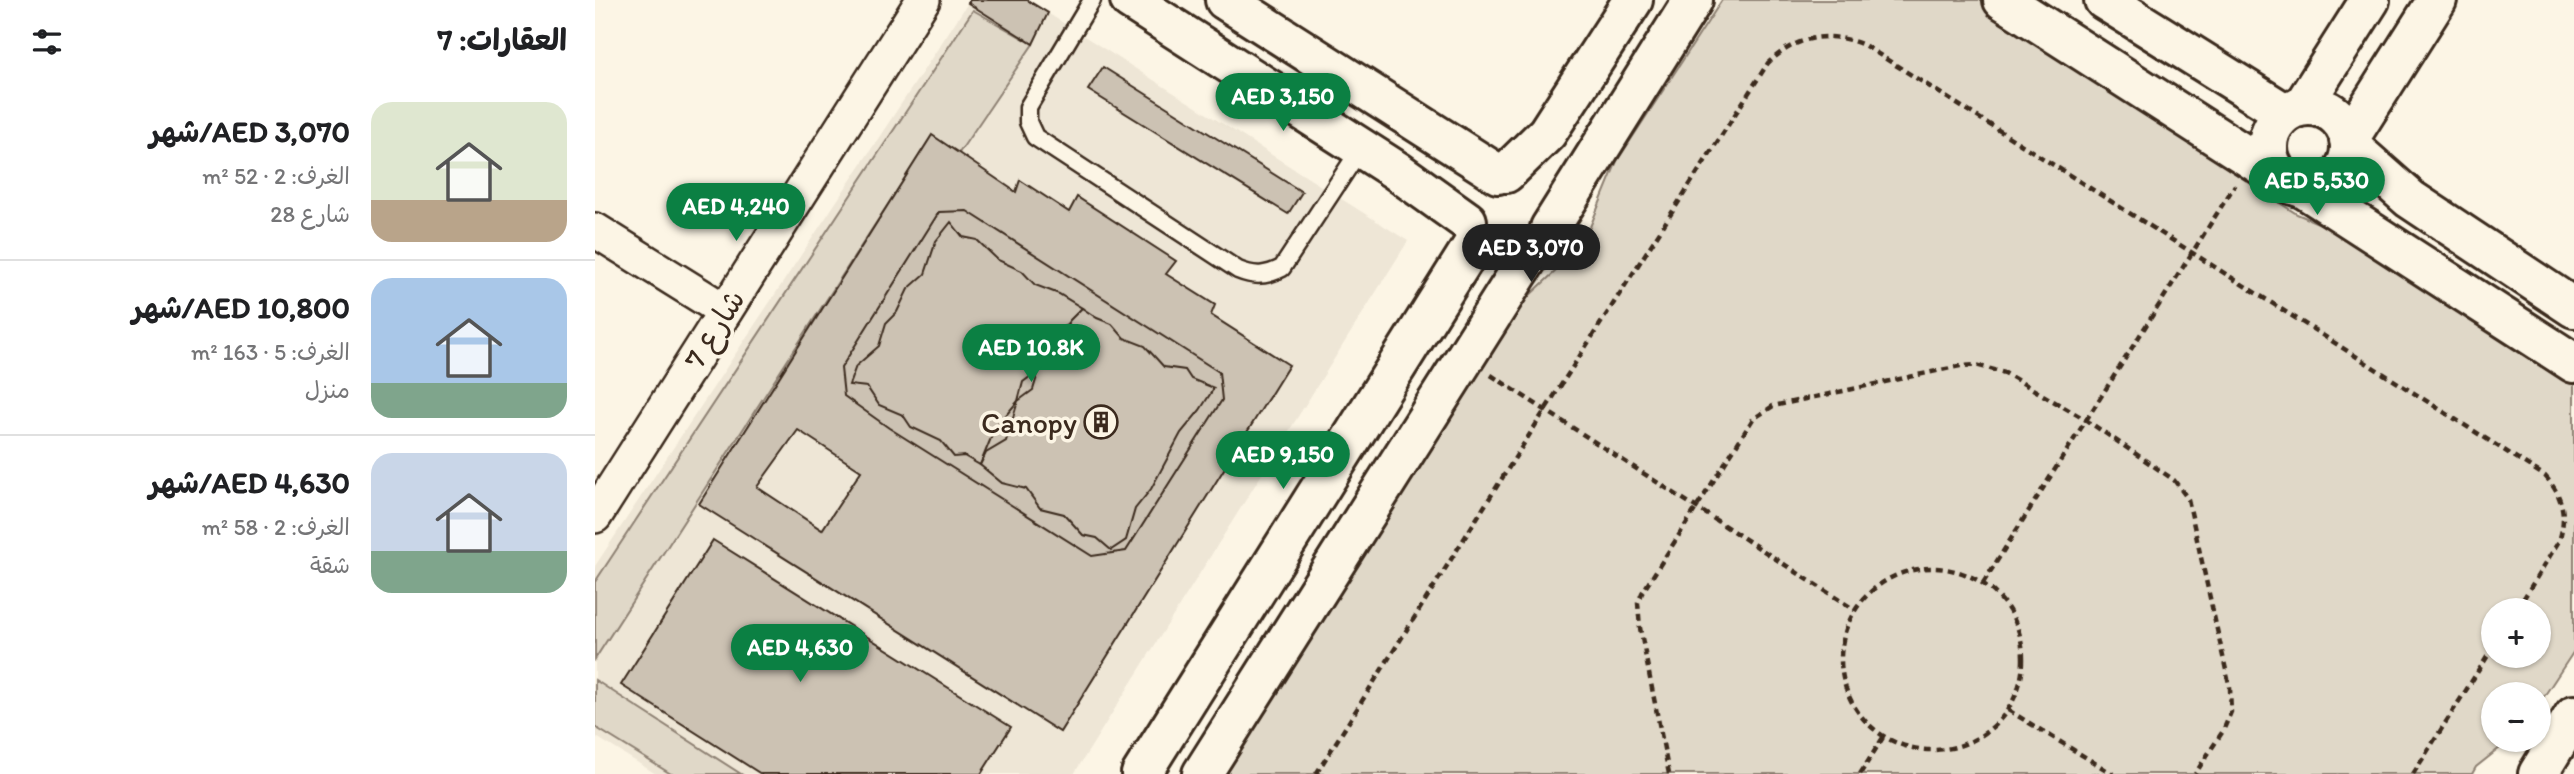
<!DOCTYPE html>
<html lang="ar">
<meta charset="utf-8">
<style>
:root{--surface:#fff;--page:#f6f6f6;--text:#202124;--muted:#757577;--line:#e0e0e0;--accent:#0b8043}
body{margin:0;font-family:Itim,"Playpen Sans Arabic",sans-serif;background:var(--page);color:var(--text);direction:rtl;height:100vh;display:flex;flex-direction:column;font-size:26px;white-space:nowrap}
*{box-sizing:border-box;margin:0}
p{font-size:23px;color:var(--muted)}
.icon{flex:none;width:38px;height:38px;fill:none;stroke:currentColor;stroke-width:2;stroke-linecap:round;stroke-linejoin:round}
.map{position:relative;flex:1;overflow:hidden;direction:ltr}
.panel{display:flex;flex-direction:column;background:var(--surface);width:595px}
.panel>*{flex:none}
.fabs{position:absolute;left:1886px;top:598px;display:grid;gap:14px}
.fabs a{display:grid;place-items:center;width:70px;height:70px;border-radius:50%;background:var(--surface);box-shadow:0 2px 5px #0004;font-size:35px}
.price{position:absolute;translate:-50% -60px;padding:0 16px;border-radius:24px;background:var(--accent);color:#fff;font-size:23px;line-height:46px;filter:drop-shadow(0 2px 4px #0008)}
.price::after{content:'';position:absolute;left:50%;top:42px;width:21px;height:16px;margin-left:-10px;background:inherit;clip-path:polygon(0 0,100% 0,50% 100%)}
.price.current{background:#222;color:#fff}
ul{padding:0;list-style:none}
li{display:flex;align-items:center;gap:21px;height:175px;padding:0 28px}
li+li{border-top:2px solid var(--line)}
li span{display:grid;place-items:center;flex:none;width:196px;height:140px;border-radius:21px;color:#555}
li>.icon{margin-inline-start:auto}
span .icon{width:84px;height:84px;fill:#fffc;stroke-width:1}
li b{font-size:30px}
h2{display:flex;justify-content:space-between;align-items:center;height:84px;padding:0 28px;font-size:30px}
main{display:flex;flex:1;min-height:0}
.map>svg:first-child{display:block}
.built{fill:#eee6d6}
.green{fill:#e0d8c8;stroke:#8e8173;stroke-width:2;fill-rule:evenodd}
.building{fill:#ccc2b3;stroke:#3b2a1e;stroke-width:2;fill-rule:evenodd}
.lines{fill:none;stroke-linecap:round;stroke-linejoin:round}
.service-casing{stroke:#3b2a1e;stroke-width:21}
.minor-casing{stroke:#3b2a1e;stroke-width:38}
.tertiary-casing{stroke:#3b2a1e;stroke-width:44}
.path{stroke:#3b2a1e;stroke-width:4.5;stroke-dasharray:7 5;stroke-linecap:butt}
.service{stroke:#fcf5e5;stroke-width:16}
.minor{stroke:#fcf5e5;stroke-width:33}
.tertiary{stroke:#fcf5e5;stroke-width:38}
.labels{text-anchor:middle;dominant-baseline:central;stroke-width:7;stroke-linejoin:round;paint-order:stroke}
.street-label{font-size:30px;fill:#3b2a1e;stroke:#fcf5e5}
.poi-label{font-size:30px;fill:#3b2a1e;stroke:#fcf5e5;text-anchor:end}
</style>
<main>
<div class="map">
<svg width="1979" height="774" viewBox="0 0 1979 774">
<rect width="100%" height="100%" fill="#fcf5e5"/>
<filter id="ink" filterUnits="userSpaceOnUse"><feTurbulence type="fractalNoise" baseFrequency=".0143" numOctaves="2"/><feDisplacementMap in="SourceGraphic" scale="14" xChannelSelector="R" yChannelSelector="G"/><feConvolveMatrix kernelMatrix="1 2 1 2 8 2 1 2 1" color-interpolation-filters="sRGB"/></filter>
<g filter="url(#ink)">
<path class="built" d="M375,0H432L813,241L479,774H61L0,736V566Z"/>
<g class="green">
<path d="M1127,0H1386L1618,151L1664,190L1702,214L1756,237L1979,378V651L1944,704V695H1899V740H1915L1881,767L1877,774H628L918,311L964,268L993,232L1022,161ZM1899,611H1944V656H1899Z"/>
<path d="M378,10L438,44L364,153L337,136L0,659V582Z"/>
<path d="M0,680L146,774H76L0,727Z"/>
</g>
<g class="building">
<path d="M375,0H432L453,13L438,44L373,3Z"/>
<path d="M508,67L707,192L693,214L493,90Z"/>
<path d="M337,135L421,192L425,180L474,212L482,197L581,261L571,274L620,305L616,315L694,365L465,732L104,504ZM203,430L266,471L227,530L162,487Z"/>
<path d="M372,211L624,372L627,400L531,551L497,556L294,428L249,396L246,368L344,212Z"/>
<path d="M356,222L368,237L382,240L403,260L427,271L440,285L464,294L487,308L459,337L444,370L428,382L423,401L400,428L385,465L369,456L359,457L346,441L316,427L308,415L284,405L272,387L254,385L261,366L284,346L291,323L302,312L313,289L330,274L341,241Z"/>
<path d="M487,308L502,318L517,324L529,338L550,346L569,367L590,370L596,379L619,388L605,410L586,433L556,489L540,509L531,540L516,550L502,538L488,535L469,514L445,508L431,489L407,483L385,465L391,453L411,441L423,401L438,390L444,370L472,349L474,321Z"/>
<path d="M118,540L416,727L386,774H166L26,685Z"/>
</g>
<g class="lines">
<defs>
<path id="service" d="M497,0L433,107V122L440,137L643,270C660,277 671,276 687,268L766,148"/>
<g id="minor">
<path d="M0,230L130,311"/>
<path d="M0,516L328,0"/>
</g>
<g id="tertiary">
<path d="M535,0L802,171L872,221"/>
<path d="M630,0L903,174"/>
<path d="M1408,0L1683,176"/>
<path d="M1509,0L1690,113"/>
<path d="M1709,104L1775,0"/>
<circle cx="1714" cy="147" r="41"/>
<path d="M1754,139L1842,0"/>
<path d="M1755,146L1815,199L1979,308"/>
<path d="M911,173L952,133L1038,0"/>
<path d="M1708,188L1979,363"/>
<path d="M955,228L1098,0"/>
<path d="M546,774L881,240"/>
<path d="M607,774L938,250"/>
<path d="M1943,774L1979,715"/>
</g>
</defs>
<use href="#service" class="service-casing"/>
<use href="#minor" class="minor-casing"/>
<use href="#tertiary" class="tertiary-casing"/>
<g class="path">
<path d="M896,375L1260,610"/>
<circle cx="1337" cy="659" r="91"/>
<path d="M1388,583L1640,185"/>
<path d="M1413,710L1518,774"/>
<path d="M721,774L950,410L1173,63C1202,36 1233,30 1269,45L1950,476C1968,496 1972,516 1964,541L1921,611"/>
<path d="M1074,774L1045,628L1043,603L1047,593L1158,419L1178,406L1365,366L1381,365L1410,373L1491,420L1579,480L1593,499L1635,688L1636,712L1628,731L1600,774"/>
<path d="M1265,774L1289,736"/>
<path d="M1818,774L1899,646"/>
</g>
<use href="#service" class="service"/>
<use href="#minor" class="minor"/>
<use href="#tertiary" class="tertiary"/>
</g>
</g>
<defs>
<symbol id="building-ring" viewBox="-11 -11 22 22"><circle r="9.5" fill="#fcf5e5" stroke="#3b2a1e" stroke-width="1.5"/><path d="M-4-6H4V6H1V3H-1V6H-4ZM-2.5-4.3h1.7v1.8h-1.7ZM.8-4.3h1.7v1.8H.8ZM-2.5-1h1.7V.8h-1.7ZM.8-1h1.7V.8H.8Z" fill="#3b2a1e"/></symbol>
</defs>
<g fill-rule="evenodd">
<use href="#building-ring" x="487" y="403" width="38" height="38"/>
</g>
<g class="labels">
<g class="street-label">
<text transform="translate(119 329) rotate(-58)">شارع 7</text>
</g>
<g class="poi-label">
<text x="482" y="422">Canopy</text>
</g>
</g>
</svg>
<div class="fabs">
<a>+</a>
<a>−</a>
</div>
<b class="price" style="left:688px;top:133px">AED 3,150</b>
<b class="price" style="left:1722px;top:217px">AED 5,530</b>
<b class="price" style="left:141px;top:243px">AED 4,240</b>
<b class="price current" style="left:936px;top:284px">AED 3,070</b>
<b class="price" style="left:436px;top:384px">AED 10.8K</b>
<b class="price" style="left:688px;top:491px">AED 9,150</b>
<b class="price" style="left:205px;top:684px">AED 4,630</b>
</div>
<section class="panel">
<h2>العقارات: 7<svg class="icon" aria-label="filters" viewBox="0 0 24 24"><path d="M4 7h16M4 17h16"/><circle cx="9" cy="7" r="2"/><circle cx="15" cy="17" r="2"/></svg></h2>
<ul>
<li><span style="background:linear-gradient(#dfe7d0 70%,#b9a48a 0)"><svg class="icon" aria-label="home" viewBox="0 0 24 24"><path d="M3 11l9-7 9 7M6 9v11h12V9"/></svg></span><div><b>AED 3,070/شهر</b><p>الغرف: 2 · 52 m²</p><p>شارع 28</p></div></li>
<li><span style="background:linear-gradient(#a9c7e8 75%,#7fa58c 0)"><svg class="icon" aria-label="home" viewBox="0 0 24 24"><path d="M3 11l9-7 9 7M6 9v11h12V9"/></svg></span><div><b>AED 10,800/شهر</b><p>الغرف: 5 · 163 m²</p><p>منزل</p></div></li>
<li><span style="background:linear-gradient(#c9d6e8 70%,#7fa58c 0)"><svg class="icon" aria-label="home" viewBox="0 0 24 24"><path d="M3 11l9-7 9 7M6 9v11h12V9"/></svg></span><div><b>AED 4,630/شهر</b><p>الغرف: 2 · 58 m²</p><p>شقة</p></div></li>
</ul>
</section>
</main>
